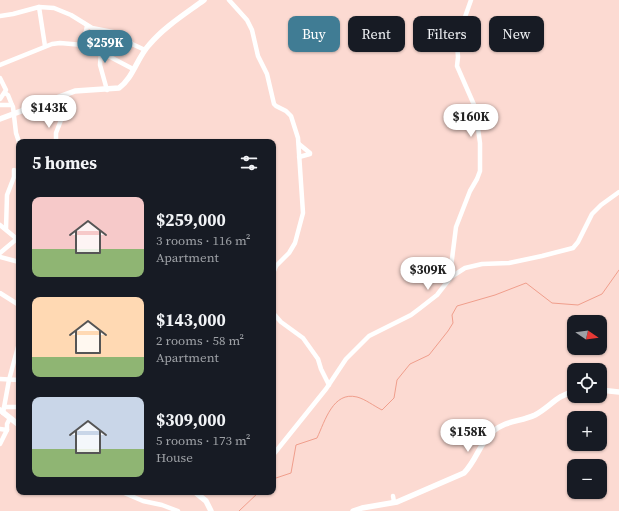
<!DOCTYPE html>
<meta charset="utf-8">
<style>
:root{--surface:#171b24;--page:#242831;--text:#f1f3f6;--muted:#9ea1a6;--accent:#407c94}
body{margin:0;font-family:"Source Serif 4",serif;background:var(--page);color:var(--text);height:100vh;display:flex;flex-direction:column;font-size:15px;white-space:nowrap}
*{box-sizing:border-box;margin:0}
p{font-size:13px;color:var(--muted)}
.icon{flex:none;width:22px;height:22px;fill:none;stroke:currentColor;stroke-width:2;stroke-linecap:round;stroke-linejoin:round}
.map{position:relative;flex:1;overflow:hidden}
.side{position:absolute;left:16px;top:139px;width:260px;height:356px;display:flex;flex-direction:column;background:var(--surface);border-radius:8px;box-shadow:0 1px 3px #0004}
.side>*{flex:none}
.top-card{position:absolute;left:288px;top:16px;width:271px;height:36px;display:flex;gap:8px}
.needle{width:26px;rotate:103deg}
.buttons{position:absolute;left:567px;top:315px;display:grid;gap:8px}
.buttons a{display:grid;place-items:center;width:40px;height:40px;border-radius:8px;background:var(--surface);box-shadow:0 1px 3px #0004;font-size:20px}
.price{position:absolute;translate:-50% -34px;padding:0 9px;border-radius:14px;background:#fff;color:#222;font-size:13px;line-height:26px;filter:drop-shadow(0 1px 2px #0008)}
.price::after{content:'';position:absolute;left:50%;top:24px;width:12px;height:9px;margin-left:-6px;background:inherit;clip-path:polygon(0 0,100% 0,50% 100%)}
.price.current{background:var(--accent);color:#fff}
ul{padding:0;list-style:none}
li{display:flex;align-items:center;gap:12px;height:100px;padding:0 16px}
li span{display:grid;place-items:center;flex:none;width:112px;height:80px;border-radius:8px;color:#555}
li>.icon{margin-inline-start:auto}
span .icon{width:48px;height:48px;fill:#fffc;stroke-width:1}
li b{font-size:17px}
h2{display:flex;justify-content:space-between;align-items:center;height:48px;padding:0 16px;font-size:17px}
.tag{padding:0 14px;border-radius:8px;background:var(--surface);box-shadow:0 1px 3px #0004;font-size:14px;line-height:36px}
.tag.current{background:var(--accent);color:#fff}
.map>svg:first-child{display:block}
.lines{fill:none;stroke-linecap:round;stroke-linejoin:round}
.stream{stroke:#f09e8c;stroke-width:1}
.minor{stroke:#fff;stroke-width:4.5}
.major{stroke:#fff;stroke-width:5.5}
</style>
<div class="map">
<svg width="619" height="511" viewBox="0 0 619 511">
<rect width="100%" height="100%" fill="#fcdad2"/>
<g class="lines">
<g class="stream">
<path d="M273,479L291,473L296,445L317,438C325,421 333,391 357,397C365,399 374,406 382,410L394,398L397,380L410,364L429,355L448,331L453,323L452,315L457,306L495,295L526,283L552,303L578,305L602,294L619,270"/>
<path d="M239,511L259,492"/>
</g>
<g class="minor">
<path d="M229,0L247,20L252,30L258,56L267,74L274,104L276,106L286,111L291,116L298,138L303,213L295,243L289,253L276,266L273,273"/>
<path d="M39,7L45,46"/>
<path d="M0,16L13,14L39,7L54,8L71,15L92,28L123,34L132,44L145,50"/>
<path d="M83,45L97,50L133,69"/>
<path d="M101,52L100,65L107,90"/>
<path d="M0,65L52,44L60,43L83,45L87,26"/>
<path d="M0,78L6,90L0,99"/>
<path d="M5,93L8,95L12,105"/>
<path d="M0,105H12L13,107L16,133L19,142"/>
<path d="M56,142V133L61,120"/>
<path d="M299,144L310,153V154L299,157"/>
<path d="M0,225L17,239"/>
<path d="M6,229L7,195L14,177V170"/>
<path d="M0,253L19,237"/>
<path d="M0,257L19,262"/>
<path d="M448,281L451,267L456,227L470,191L477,179L480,171V143L475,107L457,66L458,57L457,43L459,34L471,0"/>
<path d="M0,293L19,305"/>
<path d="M273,313L281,322L303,338L318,359L321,369L329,385"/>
<path d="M0,379L19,380"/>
<path d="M4,407H19"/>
<path d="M3,413L9,380L19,343"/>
<path d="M0,429L7,430V424L10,418"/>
<path d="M0,444L7,430"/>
<path d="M273,455L326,389L346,359L369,336L411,315L419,309L437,295L451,277L465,268L482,264L509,263L542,256L573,248L578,242L592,214L601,205L619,192"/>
<path d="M122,492L143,501L162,505L178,511"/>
<path d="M393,496L394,502"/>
</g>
<g class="major">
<path d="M0,119L75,91L119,88C133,78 137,58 149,45C164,27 185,14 204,0"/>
<path d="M600,390L619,392"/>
<path d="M0,410L19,425"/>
<path d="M195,492L206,501L211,511"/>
<path d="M353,511L362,508L397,502L464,473C476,461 480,443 492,432C506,420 520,422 535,415C549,408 558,394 574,392"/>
</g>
</g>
</svg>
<div class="buttons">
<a><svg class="needle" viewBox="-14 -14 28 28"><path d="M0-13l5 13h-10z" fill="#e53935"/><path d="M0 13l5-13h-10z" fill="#9ea1a6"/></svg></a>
<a><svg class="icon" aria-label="locate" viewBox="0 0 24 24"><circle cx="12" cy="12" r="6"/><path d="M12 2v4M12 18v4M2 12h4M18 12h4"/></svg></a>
<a>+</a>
<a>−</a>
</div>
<b class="price current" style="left:105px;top:64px">$259K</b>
<b class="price" style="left:49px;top:129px">$143K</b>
<b class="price" style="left:471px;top:138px">$160K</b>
<b class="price" style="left:428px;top:291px">$309K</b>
<b class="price" style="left:468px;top:453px">$158K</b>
<div class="top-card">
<a class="tag current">Buy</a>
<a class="tag">Rent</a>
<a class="tag">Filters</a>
<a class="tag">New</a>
</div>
<section class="side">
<h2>5 homes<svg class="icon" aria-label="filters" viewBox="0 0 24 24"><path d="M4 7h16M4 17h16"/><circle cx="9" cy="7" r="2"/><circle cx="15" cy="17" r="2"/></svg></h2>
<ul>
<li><span style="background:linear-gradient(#f6c9c9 65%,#8fb573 0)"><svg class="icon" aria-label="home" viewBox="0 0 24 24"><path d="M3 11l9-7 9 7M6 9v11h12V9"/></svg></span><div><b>$259,000</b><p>3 rooms · 116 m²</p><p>Apartment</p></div></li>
<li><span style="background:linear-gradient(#ffd9b3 75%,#8fb573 0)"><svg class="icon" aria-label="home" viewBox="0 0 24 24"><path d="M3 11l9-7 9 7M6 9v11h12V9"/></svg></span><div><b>$143,000</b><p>2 rooms · 58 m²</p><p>Apartment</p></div></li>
<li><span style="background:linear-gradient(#c9d6e8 65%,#8fb573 0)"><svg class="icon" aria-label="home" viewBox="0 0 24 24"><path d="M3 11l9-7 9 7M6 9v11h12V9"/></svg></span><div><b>$309,000</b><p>5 rooms · 173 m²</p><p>House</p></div></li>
</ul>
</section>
</div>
